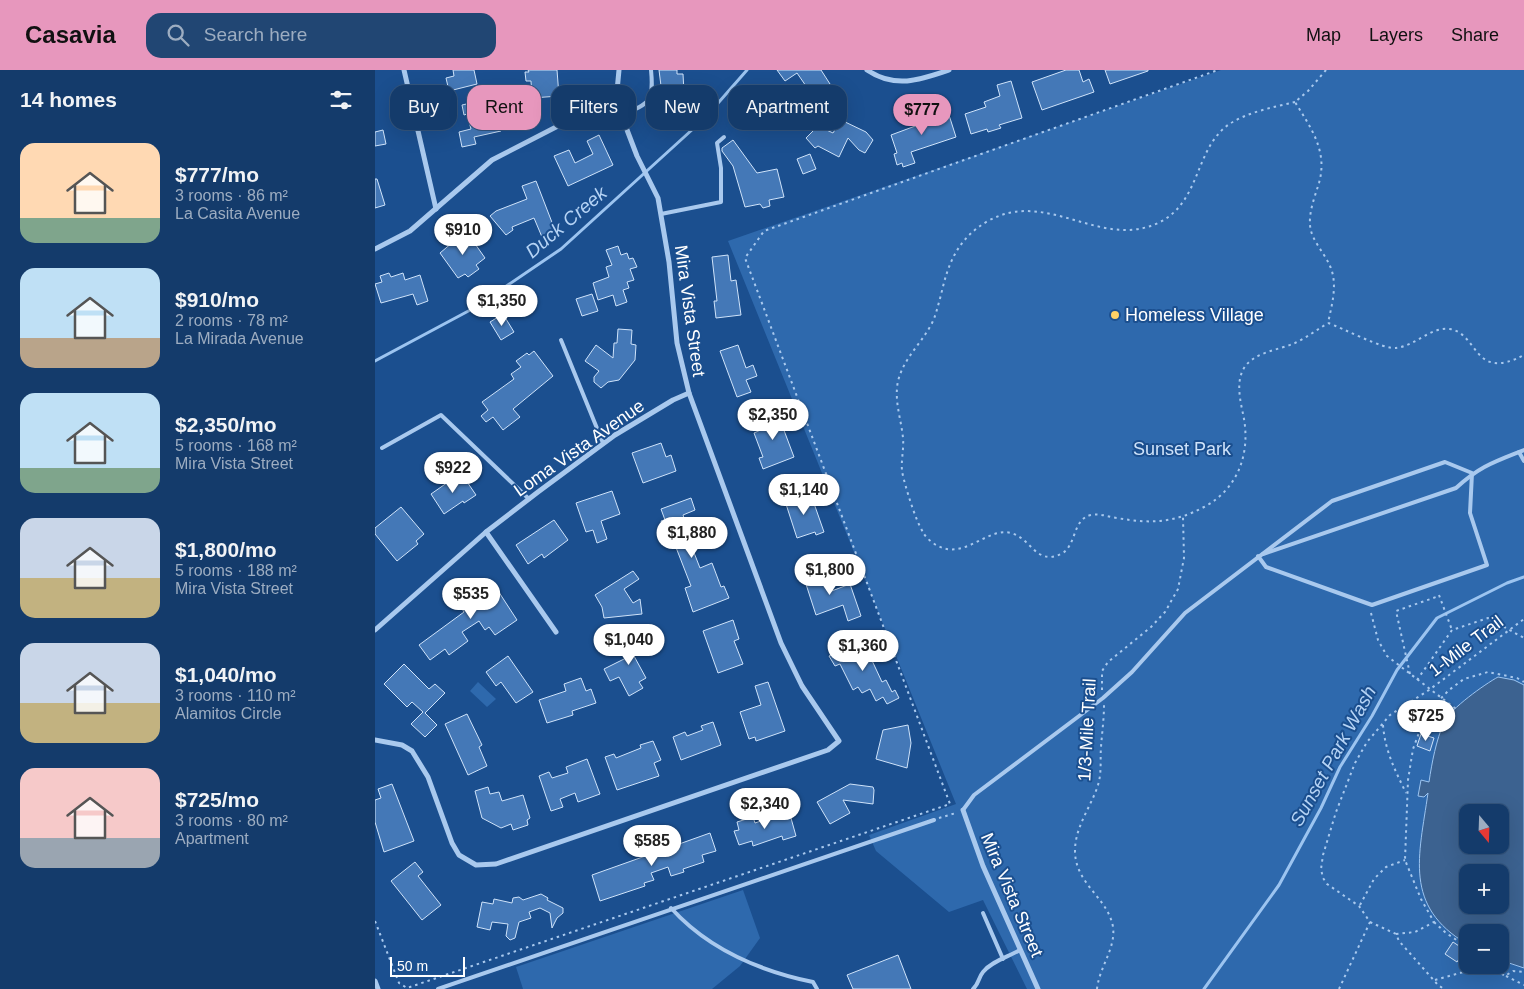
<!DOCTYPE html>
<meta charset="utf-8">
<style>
:root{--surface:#143b6b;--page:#214673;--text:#f1f3f6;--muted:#9dadc1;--line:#33557e;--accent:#e797bd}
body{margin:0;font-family:Arial,sans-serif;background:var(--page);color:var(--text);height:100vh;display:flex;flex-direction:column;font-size:19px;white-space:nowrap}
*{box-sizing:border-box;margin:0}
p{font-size:16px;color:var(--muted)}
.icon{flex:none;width:28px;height:28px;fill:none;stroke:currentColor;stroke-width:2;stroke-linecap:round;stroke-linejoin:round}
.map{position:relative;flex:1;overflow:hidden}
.side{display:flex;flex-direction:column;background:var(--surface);width:375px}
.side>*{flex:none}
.top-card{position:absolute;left:15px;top:15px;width:475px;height:45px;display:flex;gap:10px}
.needle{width:32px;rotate:161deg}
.buttons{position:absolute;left:1084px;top:734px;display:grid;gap:10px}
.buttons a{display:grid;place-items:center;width:50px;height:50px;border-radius:10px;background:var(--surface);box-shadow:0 5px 20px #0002,0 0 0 1px var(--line);font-size:25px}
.scale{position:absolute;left:15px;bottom:12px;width:75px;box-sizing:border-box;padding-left:5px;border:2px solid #fff;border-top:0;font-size:14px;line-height:18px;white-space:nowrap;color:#fff;-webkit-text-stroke:4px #1b4f8f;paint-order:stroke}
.price{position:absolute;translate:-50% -42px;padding:0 11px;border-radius:18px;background:#fff;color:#222;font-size:16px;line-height:32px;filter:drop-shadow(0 1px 2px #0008)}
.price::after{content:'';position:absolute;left:50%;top:30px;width:15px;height:11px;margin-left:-8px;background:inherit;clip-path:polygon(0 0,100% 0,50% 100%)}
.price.selected{background:var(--accent);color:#111}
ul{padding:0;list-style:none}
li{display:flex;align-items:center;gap:15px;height:125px;padding:0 20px}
li span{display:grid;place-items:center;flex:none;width:140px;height:100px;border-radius:15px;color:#555}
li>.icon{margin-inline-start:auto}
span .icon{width:60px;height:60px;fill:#fffc;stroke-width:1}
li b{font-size:21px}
h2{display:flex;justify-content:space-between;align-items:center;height:60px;padding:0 20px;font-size:21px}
.chip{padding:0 18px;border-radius:15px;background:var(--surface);box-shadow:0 5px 20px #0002,0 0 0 1px var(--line);font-size:18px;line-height:45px}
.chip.selected{background:var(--accent);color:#111}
header{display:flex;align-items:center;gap:30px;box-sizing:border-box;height:70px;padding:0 25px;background:var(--accent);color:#111}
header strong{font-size:24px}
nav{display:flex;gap:28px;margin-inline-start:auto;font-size:18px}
.search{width:350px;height:45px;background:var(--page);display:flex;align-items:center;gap:12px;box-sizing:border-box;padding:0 18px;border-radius:15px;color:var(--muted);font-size:19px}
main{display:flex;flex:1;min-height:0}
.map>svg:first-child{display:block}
.green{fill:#2e69ad;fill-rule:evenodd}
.water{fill:#3c6290;stroke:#9cc4f0;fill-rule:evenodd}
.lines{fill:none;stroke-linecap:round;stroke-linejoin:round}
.stream{stroke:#9cc4f0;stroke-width:3}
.building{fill:#4478b7;stroke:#cfe3fa}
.path{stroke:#a9c9ee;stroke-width:2;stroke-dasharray:2.5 4;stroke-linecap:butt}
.service{stroke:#a9c9ee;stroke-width:4}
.minor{stroke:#a9c9ee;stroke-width:5}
.poi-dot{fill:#ffd166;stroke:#1b4f8f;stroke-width:2}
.labels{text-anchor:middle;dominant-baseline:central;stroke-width:4;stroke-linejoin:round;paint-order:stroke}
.street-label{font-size:18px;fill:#fff;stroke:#1b4f8f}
.poi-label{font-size:18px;fill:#fff;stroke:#1b4f8f;text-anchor:start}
.park-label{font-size:18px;fill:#cfe3fa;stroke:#1b4f8f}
.water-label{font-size:19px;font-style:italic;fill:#b5d3f5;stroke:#1b4f8f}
</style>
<header>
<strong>Casavia</strong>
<div class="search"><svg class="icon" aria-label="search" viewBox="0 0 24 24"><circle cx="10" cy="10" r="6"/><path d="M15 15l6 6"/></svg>Search here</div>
<nav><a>Map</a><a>Layers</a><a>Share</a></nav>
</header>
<main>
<section class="side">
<h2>14 homes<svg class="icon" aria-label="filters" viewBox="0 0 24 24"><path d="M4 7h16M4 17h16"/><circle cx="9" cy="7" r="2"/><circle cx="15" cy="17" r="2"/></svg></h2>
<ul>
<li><span style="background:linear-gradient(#ffd9b3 75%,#7fa58c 0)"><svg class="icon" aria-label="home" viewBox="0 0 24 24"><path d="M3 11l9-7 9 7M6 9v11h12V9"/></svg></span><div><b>$777/mo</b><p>3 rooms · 86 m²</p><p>La Casita Avenue</p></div></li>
<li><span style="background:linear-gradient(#bfe0f5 70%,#b9a48a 0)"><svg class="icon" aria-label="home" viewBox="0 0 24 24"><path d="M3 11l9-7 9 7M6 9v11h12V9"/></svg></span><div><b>$910/mo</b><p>2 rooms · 78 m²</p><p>La Mirada Avenue</p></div></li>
<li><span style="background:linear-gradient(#bfe0f5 75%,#7fa58c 0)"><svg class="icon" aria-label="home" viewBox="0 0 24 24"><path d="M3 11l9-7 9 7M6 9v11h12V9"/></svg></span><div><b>$2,350/mo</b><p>5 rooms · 168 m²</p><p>Mira Vista Street</p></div></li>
<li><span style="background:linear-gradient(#c9d6e8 60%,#c2b280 0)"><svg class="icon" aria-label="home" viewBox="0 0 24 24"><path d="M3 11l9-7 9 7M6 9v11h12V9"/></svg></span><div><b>$1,800/mo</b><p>5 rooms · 188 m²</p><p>Mira Vista Street</p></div></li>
<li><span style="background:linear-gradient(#c9d6e8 60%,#c2b280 0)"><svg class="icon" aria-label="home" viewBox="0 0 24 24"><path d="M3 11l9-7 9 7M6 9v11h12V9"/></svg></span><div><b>$1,040/mo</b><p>3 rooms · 110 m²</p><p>Alamitos Circle</p></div></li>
<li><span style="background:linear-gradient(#f6c9c9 70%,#9aa5b1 0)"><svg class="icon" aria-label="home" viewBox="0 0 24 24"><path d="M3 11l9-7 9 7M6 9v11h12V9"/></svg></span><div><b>$725/mo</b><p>3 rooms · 80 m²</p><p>Apartment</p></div></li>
</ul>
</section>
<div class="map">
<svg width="1149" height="919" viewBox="0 0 1149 919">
<rect width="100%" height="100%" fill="#1b4f8f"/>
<g class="green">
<path d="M846,0H1149V919H652L608,830L574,842L501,781L494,765L581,734L353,171ZM1092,742H1125V775H1092ZM1092,802H1125V835H1092ZM1092,862H1125V895H1092Z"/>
<path d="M103,612L121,629L112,637L95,621Z"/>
<path d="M368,820L385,868L365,896L337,919H148L141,897Z"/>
</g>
<path class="water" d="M1123,607L1139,610L1149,615V898L1125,890V862H1092V874C1028,836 1044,786 1053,723L1049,727L1043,726L1046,710L1054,712C1057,692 1061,671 1069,652C1075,639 1110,614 1123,607ZM1092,742H1125V775H1092ZM1092,802H1125V835H1092Z"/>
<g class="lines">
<g class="stream">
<path d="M0,291L99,238L186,179L330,48L372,0"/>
<path d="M829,919L904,815L946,738L965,697L997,646L1022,600L1062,548L1132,513L1149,507"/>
</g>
</g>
<g class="building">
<path d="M78,0H99L102,14L74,21L71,8L79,6Z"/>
<path d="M153,0H182L184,26L157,28L156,11H151L150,2H154Z"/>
<path d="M284,0H302V4H308L309,22L287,24Z"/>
<path d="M402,0H446L455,14L414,40L408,31L431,16L422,3L410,11Z"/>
<path d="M691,0H704L708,12L714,9L719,22L667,40L657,12Z"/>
<path d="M730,0H773V1L735,14Z"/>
<path d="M636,11L647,48L624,55L626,58L613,62L612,59L596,64L590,44L611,37L609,32L625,26L622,15Z"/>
<path d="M113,29L116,40L121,39L126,61L99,67L101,74L87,77L84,62L96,59L92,44L89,45L87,35Z"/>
<path d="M554,39L558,50L574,45L581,67L536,82L540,93L528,97L527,93L522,95L519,84L522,83L516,65L543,55L539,44Z"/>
<path d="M466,50L491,62L498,70L490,83L484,80L473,68L464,87L443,76L440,78L431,68L443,56L458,63Z"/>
<path d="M8,60L11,74L0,76V62Z"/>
<path d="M224,65L238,95L193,116L179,86L194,80L200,93L218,84L212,71Z"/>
<path d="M358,70L382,103L402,99L409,127L394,130L395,136L388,138L385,134L370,137L358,96L347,81V78Z"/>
<path d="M435,84L441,99L428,104L422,89Z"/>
<path d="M0,109H2L10,135L0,138Z"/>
<path d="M161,111L178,155L177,156L178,160L167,167L159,148L137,157L138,160L131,165L115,146L121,141L152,129L147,116Z"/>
<path d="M91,161L110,188L101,195L104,199L93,207L90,204L83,208L65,183Z"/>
<path d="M243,176L246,185L252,183L254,189L258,188L262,197L255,199L259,210L252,212L254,218L248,220L252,232L241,236L238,225L223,230L218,213L234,207L231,197L237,195L231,180Z"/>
<path d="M353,185L356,211L361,210L366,245L341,248L339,231H342L337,187Z"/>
<path d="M14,203L16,207L28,203L30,210L45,205L53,231L42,235L38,224L6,233L0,214L7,212L5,206Z"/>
<path d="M217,224L223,241L207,246L201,229Z"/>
<path d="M128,244L139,262L126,270L115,252Z"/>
<path d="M243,259L257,260L256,274L261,275L260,290L244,310L233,312L226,318L219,312V307L224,301L210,291L221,275L238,288L239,273H242Z"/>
<path d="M363,275L371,298L378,295L382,306L371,310L376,322L362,327L345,281Z"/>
<path d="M159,281L178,306L138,339L145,347L128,360L118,347L111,352L106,346L113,340L107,332L139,309L136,304L146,297L141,291L152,283L154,285Z"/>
<path d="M401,339L419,387L388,399L384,388L388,387L379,363L390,358L385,345Z"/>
<path d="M286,373L291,387L296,385L301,401L268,413L257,383Z"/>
<path d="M86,403L101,425L89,433L88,431L69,444L56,424Z"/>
<path d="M237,421L245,444L226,451L232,469L222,473L218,460L211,462L201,433Z"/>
<path d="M435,422L449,462L441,465L440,462L422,468L410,431Z"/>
<path d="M316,428L320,440L308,445L318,474L316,475L325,498L337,493L346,517L349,516L354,528L318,542L310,518L316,516L295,462L291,463L286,451L290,450L286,439Z"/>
<path d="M26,437L49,464L41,471L43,474L22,491L0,464V458Z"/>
<path d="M179,450L193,470L169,488L167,484L153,494L141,475Z"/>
<path d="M445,499L454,522L475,514L486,546L473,551L468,535L441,545L428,505Z"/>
<path d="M258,501L264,509L249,519L258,533L265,529L267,544L229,548L227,537L220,525Z"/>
<path d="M116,510L142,550L120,565L114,557L110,560L104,551L87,562L93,571L74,585L70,579L55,590L44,575L89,542L81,529Z"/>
<path d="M358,550L364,569L359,571L368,594L343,603L328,561Z"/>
<path d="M266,565L273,580L259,586L271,608L264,612L268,618L254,626L244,607L235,611L229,599L251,588L244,575Z"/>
<path d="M487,569L507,612L511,610L517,622L520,620L524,628L512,634L508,627L501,631L495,619L487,623L483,617L478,620L465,594L460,596L454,586Z"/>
<path d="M133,586L158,622L141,633L126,612L121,616L111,602Z"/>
<path d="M29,594L54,619L60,614L70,623L50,643L62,655L50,667L36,654L48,642L37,632L32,637L9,614Z"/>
<path d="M206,608L211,621L216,619L221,633L197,641L198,645L172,653L164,630L191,621L189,614Z"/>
<path d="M393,612L410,661L381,671L380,667L374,669L365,642L386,635L380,616Z"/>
<path d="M92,644L107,675L104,677L112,696L93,705L70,654Z"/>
<path d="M338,652L346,675L306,690L298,667L310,662L312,666L328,660L326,656Z"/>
<path d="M533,655L536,673L532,698L501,689L508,660Z"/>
<path d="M1046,664L1059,668L1055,681L1042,676Z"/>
<path d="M278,671L286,690L279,693L284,706L242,720L230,687L239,684L241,688L266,678L265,675Z"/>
<path d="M212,689L225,724L203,732L200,723L185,729L188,737L176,741L164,706L174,702L177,708L193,703L191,697Z"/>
<path d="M17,714L39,771L9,782L0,752V730L6,728L3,719Z"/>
<path d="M475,714L498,717L499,720L498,734L468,730L475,743L455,754L442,732Z"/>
<path d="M113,717L115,724L124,722L127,731L148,725L155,748L152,750L153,755L138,760L136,754L126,758L107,748L100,721Z"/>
<path d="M414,741L421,766L408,770L407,766L378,776L377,771L364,775L359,761L364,760L362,752L378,747L380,753Z"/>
<path d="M335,763L341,781L327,785L329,792L308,799L309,802L296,806L293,797L276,803L279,810L269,813L270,816L225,831L217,805Z"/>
<path d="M40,792L48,802L43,806L66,835L47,850L16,811Z"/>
<path d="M166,824L173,828L172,830L188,838V843L182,848L177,858L175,843L165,838L154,842L156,848L144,852L140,868L135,870L131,866L133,854L117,852L115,860L102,857L107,832L118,834L119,829L137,833L138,828L144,827L148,830Z"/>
<path d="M1078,872L1090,880L1082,892L1070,884Z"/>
<path d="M523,885L536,919H478L472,905Z"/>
</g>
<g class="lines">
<g class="path">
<path d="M951,0L933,21L920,32C936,58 953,81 944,113C940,126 934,141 935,155C936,170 949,182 955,196C963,214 957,234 953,253C968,258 1009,280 1021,278C1040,276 1057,256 1075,259C1104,264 1098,312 1149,285"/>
<path d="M920,32C899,37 872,42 853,55C819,80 826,133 783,153C725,180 672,118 613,151C583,168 573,193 566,225C563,235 561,246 556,255C545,275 529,288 523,311C519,331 526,348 528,368C529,379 526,390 527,401C529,413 541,452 548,462C551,469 561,476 568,478C593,486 614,457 636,463C656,468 661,496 686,484C702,476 697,449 716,445C725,443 733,447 742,448C776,454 799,453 829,437C863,419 875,384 869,349C866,333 860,313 869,298C879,282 904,280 920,273C932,267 942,260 953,253"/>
<path d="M1064,525L1077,560"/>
<path d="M996,543L1003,570L1012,586L1081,639"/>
<path d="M1035,604L1021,541L1064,526"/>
<path d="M1042,610L1077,560L1113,548L1149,568"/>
<path d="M727,620V601L733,592L776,557L790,542L803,519L809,488L808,447"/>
<path d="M1008,655C1010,681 1020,700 1031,723"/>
<path d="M564,748L581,743"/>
<path d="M985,835L999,809L1011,797L1030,790"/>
<path d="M0,851L24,913L32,918L575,734L370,188L389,161L843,0"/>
<path d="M995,852L1021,864L1024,871L1063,915L1069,919"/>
<path d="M1059,852L1071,863L1092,877"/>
<path d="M1021,864L1040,862L1059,852L1046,829L1030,790L1033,710L1038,679L1045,660L1053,642L1074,620L1089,609L1113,602L1142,608L1149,612"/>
<path d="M1131,906L1149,915"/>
<path d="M1060,910L1113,895L1130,906L1138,901L1149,902"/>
<path d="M722,919C724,898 741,878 738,857C733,827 699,814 700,779C701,755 716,737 723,715C727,702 725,689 726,677C727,663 729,649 729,635"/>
<path d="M964,919L995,852L984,836L952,814L948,808L946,799L948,785L961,742L980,693L992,672L1015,645L1054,620L1149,549"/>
</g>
<g class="service">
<path d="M247,44C275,35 279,30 276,0"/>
<path d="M286,144L346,132V98L342,73L349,67"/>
<path d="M186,270L228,373"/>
<path d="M7,378L66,345L154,429"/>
<path d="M1144,382L1149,391"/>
<path d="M888,484L1081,418C1105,396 1119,392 1149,380"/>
<path d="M588,740L599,725L728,628L757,602L810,543L957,431L1070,392L1097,403L1095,443L1112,495L997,535L891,497L883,486"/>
<path d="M296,838C333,879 385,901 438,912L442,919"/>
<path d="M608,843L628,889"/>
<path d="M63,919L559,750"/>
<path d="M598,919C604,914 603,908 608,902C617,891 633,887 645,880"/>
</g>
<g class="minor">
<path d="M29,0L61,139"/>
<path d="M492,0C520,19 545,10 574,0"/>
<path d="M0,179L35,161L117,90L216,39L242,21"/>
<path d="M111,462L181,562"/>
<path d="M0,560L111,462L163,422L240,365L298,330L314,323"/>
<path d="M0,670L27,675L37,681L53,707L77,773L84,785L101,795L121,794L453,680L464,671L427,616L406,573L314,323L302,273L294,192L283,128L262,86L249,52L242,21L244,0"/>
<path d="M588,740L608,796L663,919"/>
<path d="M0,911L3,919"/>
</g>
</g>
<circle class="poi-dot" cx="740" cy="245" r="5"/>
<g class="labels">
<g class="street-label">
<text transform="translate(315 241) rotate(82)">Mira Vista Street</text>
<text transform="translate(204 378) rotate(-35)">Loma Vista Avenue</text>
<text transform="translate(1091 576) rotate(-37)">1-Mile Trail</text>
<text transform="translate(712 660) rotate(-87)">1/3-Mile Trail</text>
<text transform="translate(637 825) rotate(67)">Mira Vista Street</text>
</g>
<g class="poi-label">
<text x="750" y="245">Homeless Village</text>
</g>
<g class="park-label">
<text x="807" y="379">Sunset Park</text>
</g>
<g class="water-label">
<text transform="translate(191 152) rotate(-40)">Duck Creek</text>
<text transform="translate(958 686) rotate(-61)">Sunset Park Wash</text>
</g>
</g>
</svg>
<div class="buttons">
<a><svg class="needle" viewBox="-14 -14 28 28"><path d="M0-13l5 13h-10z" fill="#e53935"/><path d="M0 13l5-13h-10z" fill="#9dadc1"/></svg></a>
<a>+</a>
<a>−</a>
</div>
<div class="scale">50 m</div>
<b class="price selected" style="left:547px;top:66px">$777</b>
<b class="price" style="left:88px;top:186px">$910</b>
<b class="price" style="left:127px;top:257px">$1,350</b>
<b class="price" style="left:398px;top:371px">$2,350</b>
<b class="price" style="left:78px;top:424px">$922</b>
<b class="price" style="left:429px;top:446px">$1,140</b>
<b class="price" style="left:317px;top:489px">$1,880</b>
<b class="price" style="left:455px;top:526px">$1,800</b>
<b class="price" style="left:96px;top:550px">$535</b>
<b class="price" style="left:254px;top:596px">$1,040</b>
<b class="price" style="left:488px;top:602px">$1,360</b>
<b class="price" style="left:1051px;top:672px">$725</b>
<b class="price" style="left:390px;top:760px">$2,340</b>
<b class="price" style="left:277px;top:797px">$585</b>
<div class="top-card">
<a class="chip">Buy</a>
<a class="chip selected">Rent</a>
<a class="chip">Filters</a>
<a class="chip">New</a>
<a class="chip">Apartment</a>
</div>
</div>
</main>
